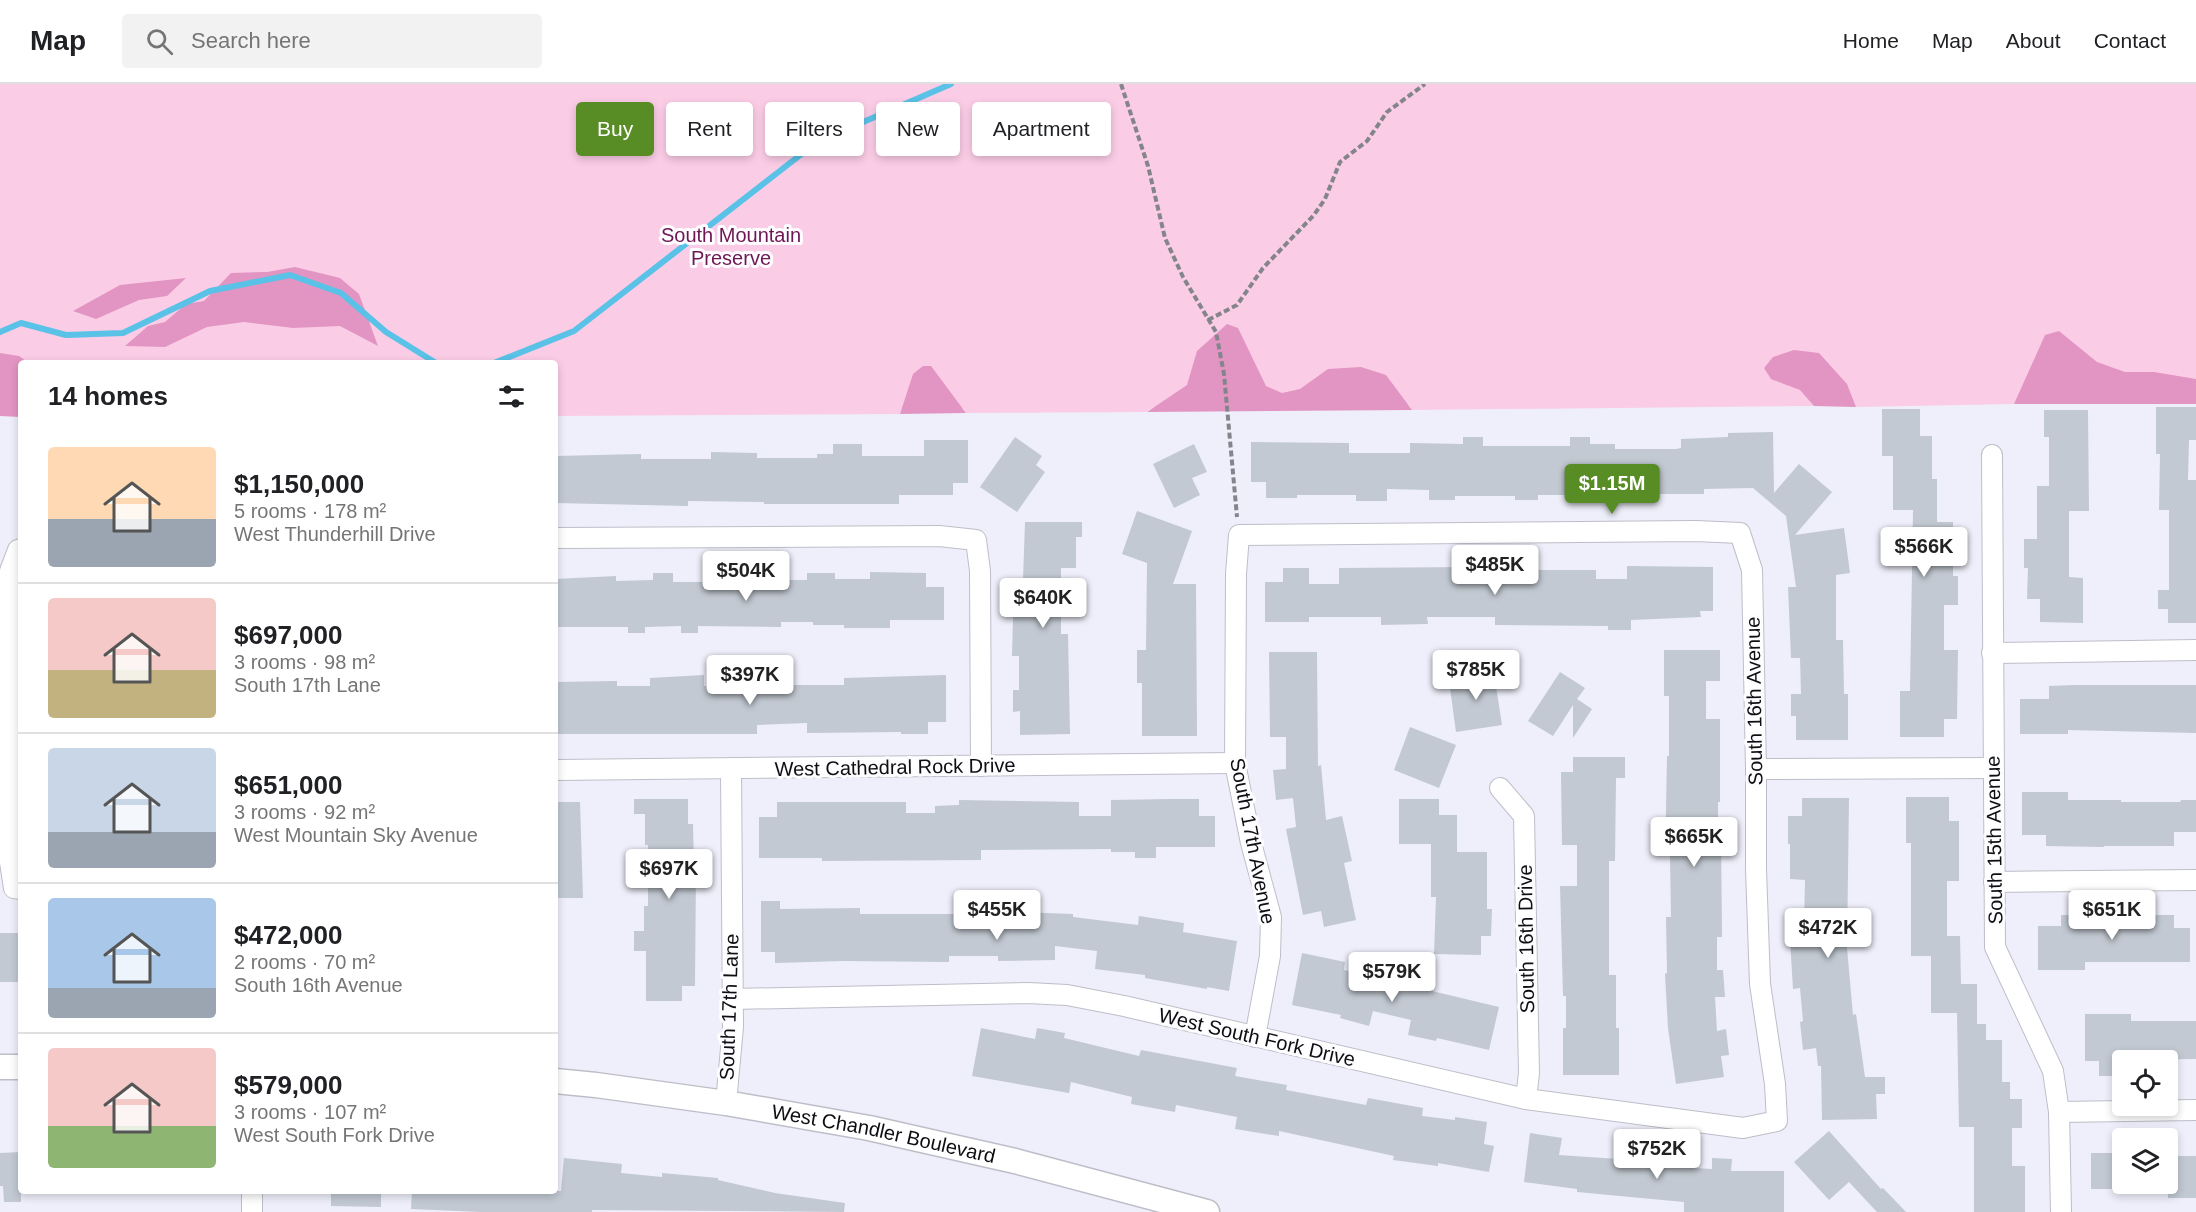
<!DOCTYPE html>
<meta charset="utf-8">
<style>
:root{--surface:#fff;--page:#f2f2f2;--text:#202124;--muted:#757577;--line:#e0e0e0;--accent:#588c24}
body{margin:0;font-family:Arial,sans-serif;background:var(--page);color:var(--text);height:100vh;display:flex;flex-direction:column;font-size:22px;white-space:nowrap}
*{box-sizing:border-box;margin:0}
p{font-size:20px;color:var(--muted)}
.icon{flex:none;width:33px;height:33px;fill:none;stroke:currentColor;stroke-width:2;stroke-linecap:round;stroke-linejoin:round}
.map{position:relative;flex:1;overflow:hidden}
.side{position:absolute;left:18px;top:276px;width:540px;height:834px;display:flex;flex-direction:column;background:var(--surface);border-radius:6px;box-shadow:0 3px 9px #0003}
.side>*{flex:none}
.banner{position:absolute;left:576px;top:18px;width:570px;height:54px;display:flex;gap:12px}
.buttons{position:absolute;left:2112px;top:966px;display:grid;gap:12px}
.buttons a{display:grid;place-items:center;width:66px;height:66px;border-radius:6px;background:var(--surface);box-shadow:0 3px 9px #0003;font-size:30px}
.price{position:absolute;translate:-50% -51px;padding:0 14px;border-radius:6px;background:#fff;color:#222;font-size:20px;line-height:39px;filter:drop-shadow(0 2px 3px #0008)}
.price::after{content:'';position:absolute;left:50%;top:36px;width:18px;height:14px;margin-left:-9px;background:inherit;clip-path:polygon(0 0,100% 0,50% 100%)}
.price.active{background:var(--accent);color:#fff}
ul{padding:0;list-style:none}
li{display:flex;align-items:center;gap:18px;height:150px;padding:0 30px}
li+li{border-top:2px solid var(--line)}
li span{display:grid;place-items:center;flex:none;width:168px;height:120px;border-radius:6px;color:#555}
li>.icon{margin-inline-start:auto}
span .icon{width:72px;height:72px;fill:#fffc;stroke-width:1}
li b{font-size:26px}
h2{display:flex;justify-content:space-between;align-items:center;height:72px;padding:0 30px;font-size:26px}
.tag{padding:0 21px;border-radius:6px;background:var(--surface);box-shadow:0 3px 9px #0003;font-size:21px;line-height:54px}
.tag.active{background:var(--accent);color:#fff}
header{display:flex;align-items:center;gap:36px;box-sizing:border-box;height:84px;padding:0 30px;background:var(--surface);border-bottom:2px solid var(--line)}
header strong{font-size:28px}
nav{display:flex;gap:33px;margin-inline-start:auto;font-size:21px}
.search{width:420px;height:54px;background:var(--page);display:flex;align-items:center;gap:15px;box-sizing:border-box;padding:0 21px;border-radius:6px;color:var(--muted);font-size:22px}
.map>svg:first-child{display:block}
.green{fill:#fbcce6}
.forest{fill:#e295c2}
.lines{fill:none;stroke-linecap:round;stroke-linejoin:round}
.stream{stroke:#5ac2e6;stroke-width:6}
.building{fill:#c2c9d2}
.minor-casing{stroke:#bebec9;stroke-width:22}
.tertiary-casing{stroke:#bebec9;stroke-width:27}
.path{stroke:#84858c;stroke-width:4;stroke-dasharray:6 3;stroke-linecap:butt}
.minor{stroke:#fff;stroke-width:20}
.tertiary{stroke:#fff;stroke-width:24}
.labels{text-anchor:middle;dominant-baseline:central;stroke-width:6;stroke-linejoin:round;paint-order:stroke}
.park-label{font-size:20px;fill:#6f1653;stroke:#fdfdff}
.street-label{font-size:20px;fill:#0e0e12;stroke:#fdfdff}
</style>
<header>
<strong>Map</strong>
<div class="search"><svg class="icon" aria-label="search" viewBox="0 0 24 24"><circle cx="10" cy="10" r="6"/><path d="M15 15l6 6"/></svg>Search here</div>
<nav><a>Home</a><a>Map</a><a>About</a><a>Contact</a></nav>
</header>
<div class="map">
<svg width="2196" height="1128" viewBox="0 0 2196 1128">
<rect width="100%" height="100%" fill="#eeeffa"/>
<path class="green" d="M0,0H2196V317L2015,318L2014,320L1856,323L1854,319L1812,320L1814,322L1412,326L1409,321L1154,323L1146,328L966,329L963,324H902L900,330L555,332V279H21L0,329Z"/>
<g class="forest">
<path d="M295,183L340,194L359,210L378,262L340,242L293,244L244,238L207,243L165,263L125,262L148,242L165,238L186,220L204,217L231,189L267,188Z"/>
<path d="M186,194L167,212L139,216L96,235L73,227L120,201Z"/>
<path d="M1227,240L1238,244L1266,302L1282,309L1300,305L1328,285L1361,283L1386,291L1412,326L1147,328L1187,301L1197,267Z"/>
<path d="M2059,247L2097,278L2125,288H2154L2196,295V320H2014L2045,251Z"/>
<path d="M1794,266L1819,269L1847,300L1856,323L1814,322L1800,306L1771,295L1764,284L1773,273Z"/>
<path d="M0,269L19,272L29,279H21V333L0,332Z"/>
<path d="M923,282H931L966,329L900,330L913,290Z"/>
</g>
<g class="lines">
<g class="stream">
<path d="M0,248L21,239L66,251L123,249L210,207L290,191L341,209L386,248L436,279"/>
<path d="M494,279L574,247L817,58L951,0"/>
</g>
</g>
<g class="building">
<path d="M2156,323H2196V356H2189L2188,396H2196V539H2168V525H2158V506H2169V426H2159L2160,370H2156Z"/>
<path d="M1882,325H1920V352H1932V395H1937V438H1953V492H1958V521H1944V566H1958L1957,635H1944V653H1900V607H1910L1913,426H1893V372H1882Z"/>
<path d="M2044,326H2088L2089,427H2069V493L2083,494V539L2040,538V515H2027L2028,484H2024V455H2037V402H2049V353H2044Z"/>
<path d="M1773,348L1774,409L1799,380L1832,408L1795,451L1844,444L1850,489L1836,491V556H1843L1844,610H1848V656H1796V632H1791V610H1801L1800,574H1791L1788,503H1796L1786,432L1753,404L1704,405V410H1651V414H1583V411H1538V416H1515V412H1455V416H1429V406L1387,405V417H1356V411H1297V414H1266V398H1251V358L1349,359V369H1410V359L1463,360V353H1483V362H1570V353H1590V360H1615V365H1676L1681,364V355L1728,353V349Z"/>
<path d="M1015,353L1042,372L1036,381L1045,388L1017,428L980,403Z"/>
<path d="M924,356H968V399H953V411H899V420H764V418L688,417V422L555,419V372L641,370V375H711V368L757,369V374H817V370H833V360H862V372H924Z"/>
<path d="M1194,360L1207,388L1192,394L1200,411L1174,424L1153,380Z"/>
<path d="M1137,427L1192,447L1173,500H1196L1197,652H1142V599H1137V566H1146L1147,479L1122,470Z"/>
<path d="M1025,438H1082V453H1076V484H1061V550H1068L1070,650L1020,651V627L1013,628V606H1019V572H1012L1014,496H1023Z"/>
<path d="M1627,482L1713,483V527H1700L1701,533L1631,536V546H1608V542L1495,541V533H1427L1428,540L1381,541V533H1309V538H1265V498H1283V484H1309V500H1339V484L1467,483V499L1509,498V486H1596V495H1627Z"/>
<path d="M870,488L926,489V503H944V536H890V544H844V541H813V538H781V543L698,542V549H681V542L645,543V549H628V543H555V495L616,492V497L653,496V489H673V498H707V489H727V496H807V489H835V495H870Z"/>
<path d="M1664,566H1720V597H1706V635H1720V718H1718V751H1721L1722,853H1717V886H1723L1725,913H1715L1717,947L1726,945L1729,971L1721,972L1724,993L1676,1000L1668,944L1665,890L1667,889L1666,833H1671L1670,771H1666V726L1667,672H1669V612H1664Z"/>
<path d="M1269,568H1317L1318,682L1321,681L1326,736L1342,732L1352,777L1344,779L1356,836L1324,843L1321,827L1303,831L1286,745L1296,743L1293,714L1276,716L1273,686L1286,685V653H1270Z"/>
<path d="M1493,583L1502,641L1456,648L1450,604L1461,603L1459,588Z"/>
<path d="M1560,588L1585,604L1577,615L1592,625L1573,654V621L1553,652L1528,637Z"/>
<path d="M764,590H780V601H844V594L946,591V638H928V650H901V648L807,649V639L757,641V650H555V598L617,597V602H650V594L704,591V602H735V599L764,598Z"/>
<path d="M2075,601H2196V649L2068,646V650H2020V615H2049V602Z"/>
<path d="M1410,643L1456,661L1439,704L1394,686Z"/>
<path d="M1573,673H1625V694H1616L1615,777H1609V891H1616V944H1619V991H1563V944H1566V912H1563L1560,802H1577V761H1562L1561,688H1573Z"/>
<path d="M2022,708H2068V716H2121V718H2180L2181,716H2196V748H2174V762H2104V763L2046,762V751H2022Z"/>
<path d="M1906,713H1949V737H1959V797H1947V852H1960L1961,900H1977V940H1986V956H2002V998H2010V1015H2022V1044H2012V1082H2025V1128H1974V1043H1959L1957,929H1931V872H1911V759H1906Z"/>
<path d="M1802,714H1849L1847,864L1853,931L1856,930L1865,993H1885V1010H1876L1877,1035L1822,1036L1821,982H1818L1816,964L1803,966L1800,938L1803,937L1800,904L1793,905L1789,839H1804L1805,796L1790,795V760H1788V732H1802Z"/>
<path d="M634,715H688V740H693L694,784H696L695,902H682V917H646V867H634V847H644V822H648V761H645V730H634Z"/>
<path d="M1170,715H1199V732H1215V763H1156V774H1135V768H1111V765L981,766V776L822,777V774H759V733H777V718H906V729H935V722L959,721V716L1079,718V732H1111V716Z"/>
<path d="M1399,715H1439V731H1457V768H1487V825H1492L1491,852H1481V871L1434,870L1436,813H1431V760H1399Z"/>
<path d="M555,718H580L583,814H555Z"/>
<path d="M761,817H780V825L860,824V830H972V825H1017V828L1073,830V833L1138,841L1139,832L1184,839L1183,848L1237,857L1229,907L1207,903V905L1145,894V891L1095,885L1097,867L1055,862V876L998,877V872H949V878L844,877L775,879V868H761Z"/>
<path d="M2061,831H2174V844H2190V878H2085V886H2038V842H2061Z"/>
<rect x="0" y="849" width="21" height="49"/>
<path d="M1302,869L1345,878L1344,886L1499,923L1489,966L1437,954L1436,957L1408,951L1411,936L1373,927L1369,942L1340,934L1341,931L1292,921Z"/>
<path d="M2085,930H2131V937H2196V975L2122,976V992H2099V977H2085Z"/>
<path d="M981,944L1035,955L1037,944L1065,949L1064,954L1139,972L1141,966L1237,984L1235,992L1287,1001L1286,1006L1366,1021L1368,1014L1423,1024L1422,1032L1455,1036V1033L1487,1038L1484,1060L1494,1062L1489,1088L1438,1079V1082L1393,1076L1394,1072L1279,1047V1052L1235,1045L1237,1033L1176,1021L1175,1028L1131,1020L1132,1013L1071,998L1069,1009L972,992Z"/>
<path d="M1829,1047L1881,1105L1883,1104L1906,1128H1877L1849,1098L1829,1116L1794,1078Z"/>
<path d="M1530,1049L1562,1054L1559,1071L1633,1076L1679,1080L1678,1083L1712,1085V1074L1732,1075L1731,1087H1784V1128H1684V1118L1577,1108V1105L1524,1098Z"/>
<path d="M21,1068V1118H4L3,1102H0V1069Z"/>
<rect x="2091" y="1069" width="31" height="36"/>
<rect x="2168" y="1072" width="28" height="42"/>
<path d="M564,1074L622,1080L621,1089L662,1093V1089L718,1094V1096L775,1109L845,1119L844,1128L592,1126V1128H481L411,1125L412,1107H561Z"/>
<path d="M331,1107H381V1123L331,1122Z"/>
</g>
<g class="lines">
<defs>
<g id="minor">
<path d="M1992,371L1995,863L2053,987L2059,1028L2061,1128"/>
<path d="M555,454L939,452L976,456L980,487L981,682"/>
<path d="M21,465L18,466L10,487V778L14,804L21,805"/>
<path d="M1992,569L2196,566"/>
<path d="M1756,685L1993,684"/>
<path d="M555,686L1235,679"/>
<path d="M1500,704L1524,732L1529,989L1526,1015"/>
<path d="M1994,798L2196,796"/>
<path d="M732,915L1028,909L1067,911L1124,922L1526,1015L1743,1044L1777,1037L1775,1000L1760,900L1756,785V685L1752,486L1740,449L1696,447L1239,451L1236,490L1235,679L1251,759L1271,833L1270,872L1255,953"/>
<path d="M726,1019L733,943L731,684"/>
<path d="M2059,1028L2196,1026"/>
<path d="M252,1128V1107"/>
</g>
<g id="tertiary">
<path d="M0,983H21"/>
<path id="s1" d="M555,997L596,1001L726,1019L869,1044L1015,1077L1207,1128"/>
</g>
</defs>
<use href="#minor" class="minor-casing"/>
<use href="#tertiary" class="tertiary-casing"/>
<g class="path">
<path d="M1121,0L1148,82L1165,154L1183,193L1216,248L1224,290L1237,433"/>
<path d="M1208,236L1237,221L1263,184L1314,131L1325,115L1340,78L1367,57L1387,28L1425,0"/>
</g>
<use href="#minor" class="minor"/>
<use href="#tertiary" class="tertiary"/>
</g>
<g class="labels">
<g class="park-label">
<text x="731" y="151">South Mountain<tspan x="731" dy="23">Preserve</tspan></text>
</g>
<g class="street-label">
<text transform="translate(1754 617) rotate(-91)">South 16th Avenue</text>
<text transform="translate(895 683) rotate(-1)">West Cathedral Rock Drive</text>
<text transform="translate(1994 756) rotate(-91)">South 15th Avenue</text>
<text transform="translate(1253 757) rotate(79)">South 17th Avenue</text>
<text transform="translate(1526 855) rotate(-91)">South 16th Drive</text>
<text transform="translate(729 923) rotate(-88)">South 17th Lane</text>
<text transform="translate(1257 953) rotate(13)">West South Fork Drive</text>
<text stroke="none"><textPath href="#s1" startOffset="333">West Chandler Boulevard</textPath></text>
</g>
</g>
</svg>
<div class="buttons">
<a><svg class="icon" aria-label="locate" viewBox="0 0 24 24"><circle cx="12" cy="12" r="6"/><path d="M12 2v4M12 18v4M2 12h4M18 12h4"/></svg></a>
<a><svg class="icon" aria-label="layers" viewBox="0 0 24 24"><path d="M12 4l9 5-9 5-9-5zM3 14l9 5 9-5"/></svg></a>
</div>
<b class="price active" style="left:1612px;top:431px">$1.15M</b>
<b class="price" style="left:1924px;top:494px">$566K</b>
<b class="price" style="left:1495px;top:512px">$485K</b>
<b class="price" style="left:746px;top:518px">$504K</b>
<b class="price" style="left:1043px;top:545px">$640K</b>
<b class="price" style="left:1476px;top:617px">$785K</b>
<b class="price" style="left:750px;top:622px">$397K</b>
<b class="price" style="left:1694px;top:784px">$665K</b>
<b class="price" style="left:669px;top:816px">$697K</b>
<b class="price" style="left:997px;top:857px">$455K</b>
<b class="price" style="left:2112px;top:857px">$651K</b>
<b class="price" style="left:1828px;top:875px">$472K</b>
<b class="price" style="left:1392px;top:919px">$579K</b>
<b class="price" style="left:1657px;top:1096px">$752K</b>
<div class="banner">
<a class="tag active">Buy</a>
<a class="tag">Rent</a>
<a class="tag">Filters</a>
<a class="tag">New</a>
<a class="tag">Apartment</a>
</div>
<section class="side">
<h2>14 homes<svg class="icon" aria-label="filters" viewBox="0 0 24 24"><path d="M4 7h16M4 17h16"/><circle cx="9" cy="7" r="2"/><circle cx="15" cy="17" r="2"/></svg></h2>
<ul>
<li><span style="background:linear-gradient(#ffd9b3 60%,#9aa5b1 0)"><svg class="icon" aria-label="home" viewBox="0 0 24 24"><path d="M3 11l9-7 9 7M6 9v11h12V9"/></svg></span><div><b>$1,150,000</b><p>5 rooms · 178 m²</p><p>West Thunderhill Drive</p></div></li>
<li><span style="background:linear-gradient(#f6c9c9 60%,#c2b280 0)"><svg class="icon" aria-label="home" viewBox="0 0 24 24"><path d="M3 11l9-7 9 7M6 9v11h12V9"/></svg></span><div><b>$697,000</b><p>3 rooms · 98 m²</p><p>South 17th Lane</p></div></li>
<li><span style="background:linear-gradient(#c9d6e8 70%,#9aa5b1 0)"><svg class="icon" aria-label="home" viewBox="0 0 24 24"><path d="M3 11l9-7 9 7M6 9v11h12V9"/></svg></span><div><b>$651,000</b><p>3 rooms · 92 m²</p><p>West Mountain Sky Avenue</p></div></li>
<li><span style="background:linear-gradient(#a9c7e8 75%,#9aa5b1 0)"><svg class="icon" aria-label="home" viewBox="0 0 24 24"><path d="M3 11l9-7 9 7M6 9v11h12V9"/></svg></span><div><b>$472,000</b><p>2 rooms · 70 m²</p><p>South 16th Avenue</p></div></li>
<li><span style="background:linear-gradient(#f6c9c9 65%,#8fb573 0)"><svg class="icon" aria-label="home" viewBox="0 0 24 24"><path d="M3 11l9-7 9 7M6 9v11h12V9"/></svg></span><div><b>$579,000</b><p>3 rooms · 107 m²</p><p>West South Fork Drive</p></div></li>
</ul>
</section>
</div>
